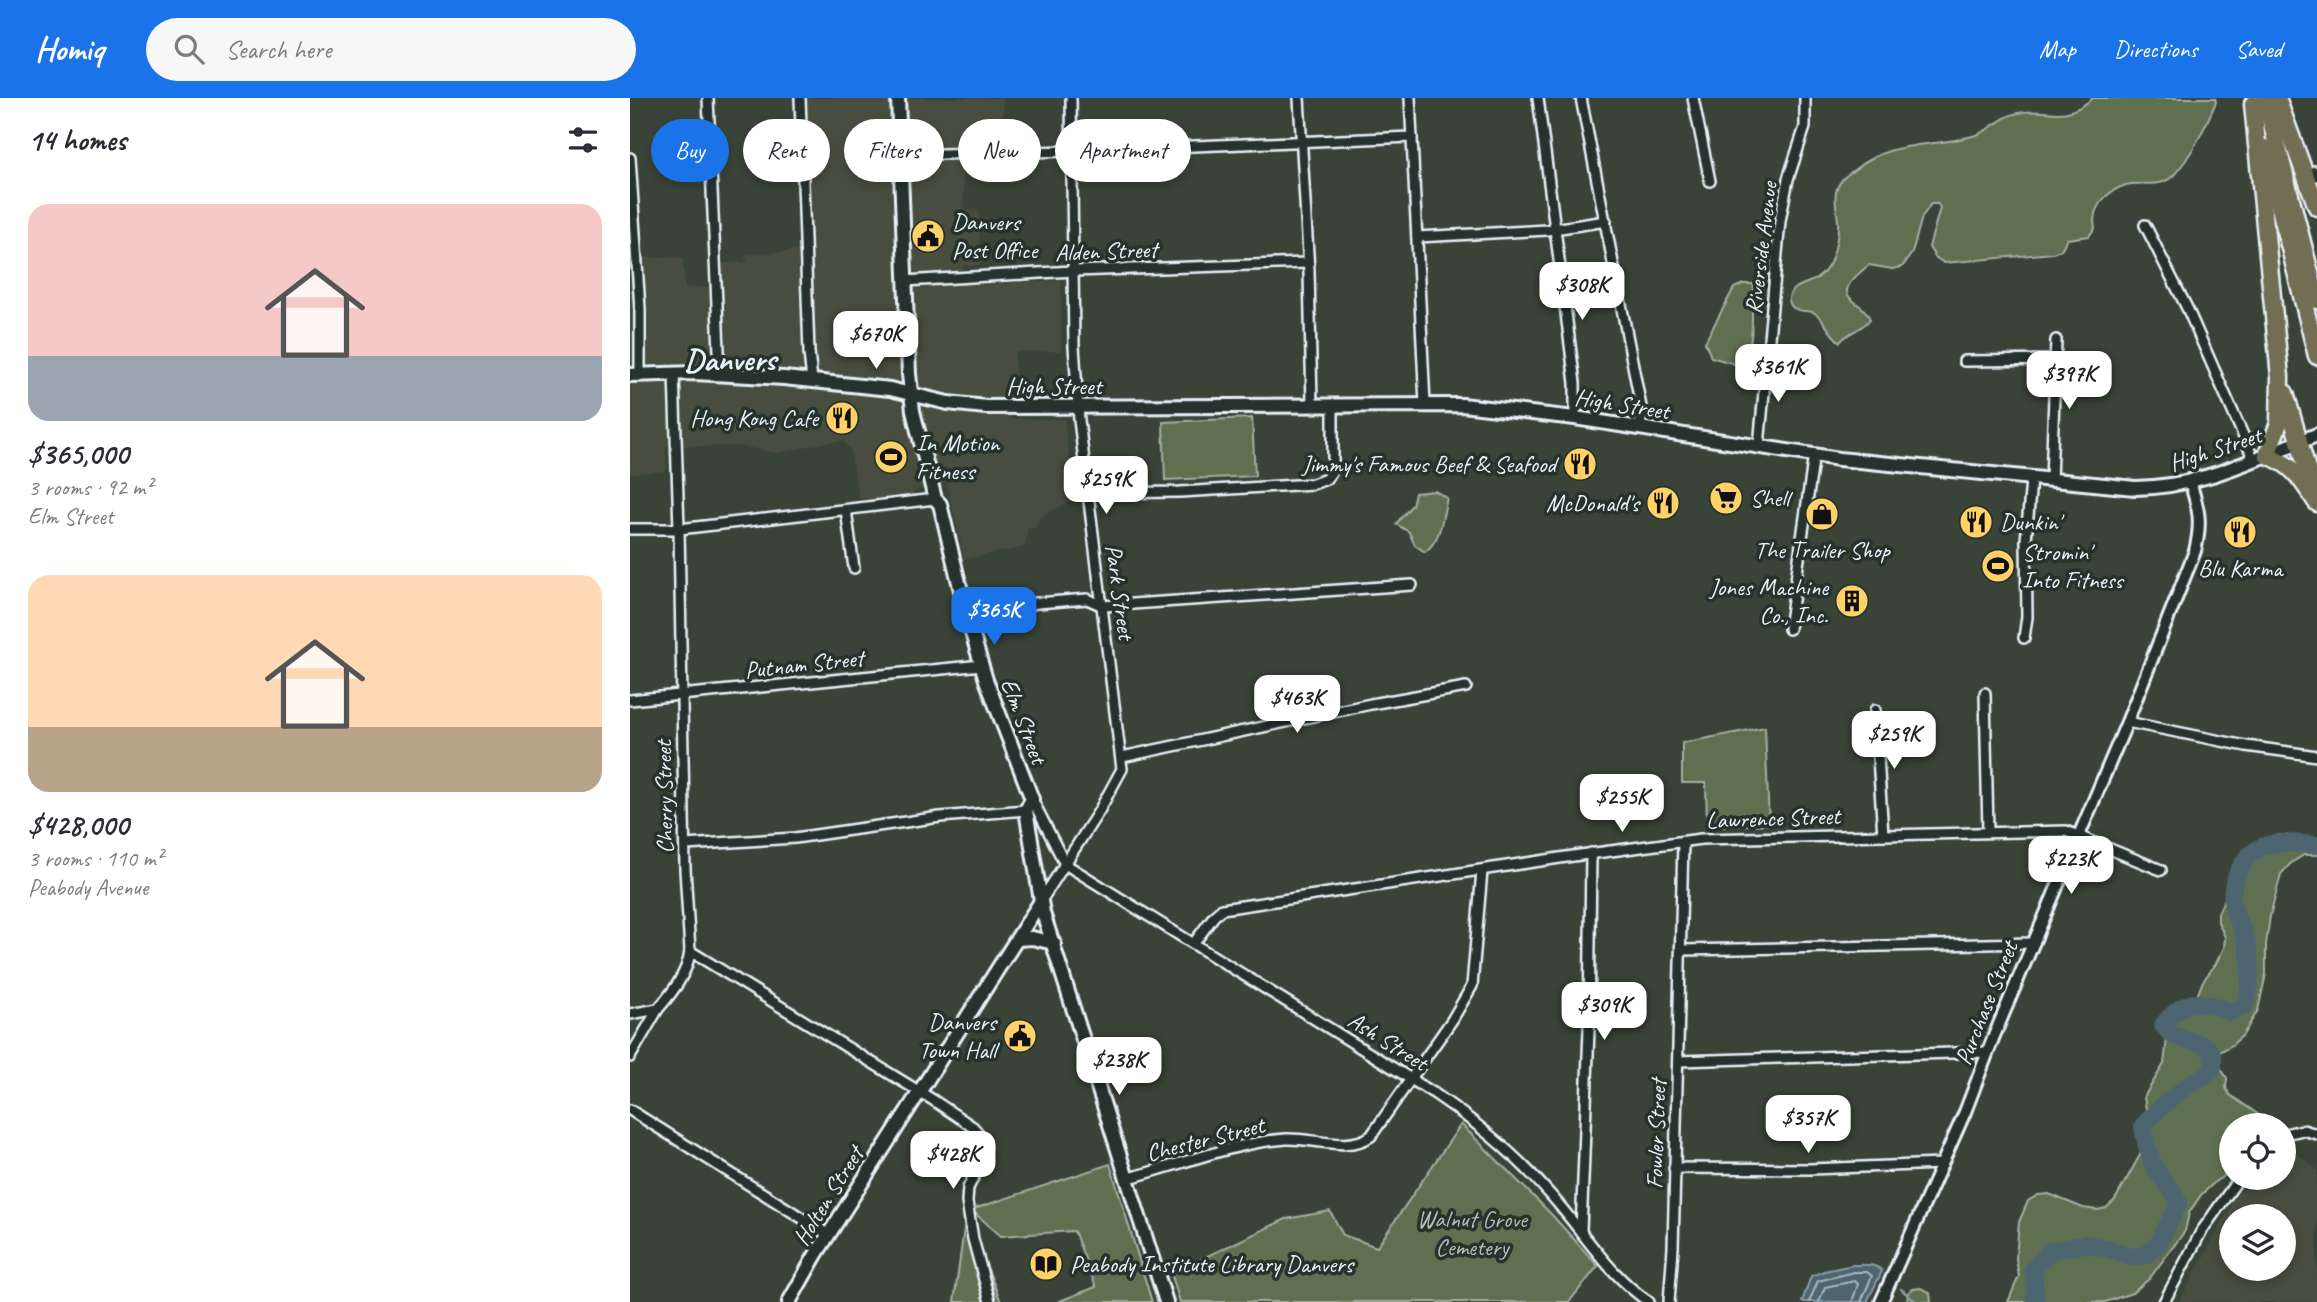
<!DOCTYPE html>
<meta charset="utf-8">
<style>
:root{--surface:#fff;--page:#f7f7f7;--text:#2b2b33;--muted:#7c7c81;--accent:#1a73e8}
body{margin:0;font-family:Caveat,sans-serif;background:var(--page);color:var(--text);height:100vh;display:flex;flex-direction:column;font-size:26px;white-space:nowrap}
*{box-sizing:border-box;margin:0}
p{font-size:23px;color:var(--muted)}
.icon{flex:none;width:38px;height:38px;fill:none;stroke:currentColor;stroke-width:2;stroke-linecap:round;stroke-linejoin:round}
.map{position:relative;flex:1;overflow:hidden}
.sheet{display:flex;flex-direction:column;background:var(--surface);width:630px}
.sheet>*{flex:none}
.guide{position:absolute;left:21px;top:21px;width:665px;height:63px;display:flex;gap:14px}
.fabs{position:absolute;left:1589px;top:1015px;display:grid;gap:14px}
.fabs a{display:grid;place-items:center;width:77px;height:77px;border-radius:50%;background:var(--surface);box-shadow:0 4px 10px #0003;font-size:35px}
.price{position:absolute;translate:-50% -60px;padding:0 16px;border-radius:14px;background:#fff;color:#222;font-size:23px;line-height:46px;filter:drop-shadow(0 2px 4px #0008)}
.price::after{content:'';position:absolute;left:50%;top:42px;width:21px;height:16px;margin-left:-10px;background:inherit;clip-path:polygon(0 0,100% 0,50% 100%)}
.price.active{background:var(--accent);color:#fff}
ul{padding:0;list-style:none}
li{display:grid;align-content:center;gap:14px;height:371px;padding:0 28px}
li span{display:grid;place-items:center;height:217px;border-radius:21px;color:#555}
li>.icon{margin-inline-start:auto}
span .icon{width:126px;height:126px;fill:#fffc;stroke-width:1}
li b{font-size:30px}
h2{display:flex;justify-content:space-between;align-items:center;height:84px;padding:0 28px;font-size:30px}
.chip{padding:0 24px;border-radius:32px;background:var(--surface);box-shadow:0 4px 10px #0003;font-size:24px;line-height:63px}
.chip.active{background:var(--accent);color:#fff}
header{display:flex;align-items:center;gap:42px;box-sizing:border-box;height:98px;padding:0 35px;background:var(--accent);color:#fff}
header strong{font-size:33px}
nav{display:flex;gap:38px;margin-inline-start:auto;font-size:24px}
.search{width:490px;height:63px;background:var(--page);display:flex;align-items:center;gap:18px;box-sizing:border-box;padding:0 24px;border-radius:38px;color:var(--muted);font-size:26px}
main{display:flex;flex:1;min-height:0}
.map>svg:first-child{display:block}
.built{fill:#484e40;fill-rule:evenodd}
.green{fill:#5f7051;stroke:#a4b0a4;stroke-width:2}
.water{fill:#4d6571;stroke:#8b9da7;stroke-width:2}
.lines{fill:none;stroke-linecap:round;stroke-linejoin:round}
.shore{stroke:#aab9c2;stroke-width:2}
.stream{stroke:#8b9da7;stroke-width:2.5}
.river{stroke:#4d6571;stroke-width:18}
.minor-casing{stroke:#e8f1f8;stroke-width:14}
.tertiary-casing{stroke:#e8f1f8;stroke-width:16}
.secondary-casing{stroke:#e8f1f8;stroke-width:18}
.motorway-casing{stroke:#e8f1f8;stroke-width:21}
.minor{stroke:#26332d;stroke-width:9}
.tertiary{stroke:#26332d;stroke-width:10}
.secondary{stroke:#26332d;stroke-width:12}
.motorway{stroke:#726e52;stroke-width:16}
.labels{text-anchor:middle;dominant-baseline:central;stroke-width:7;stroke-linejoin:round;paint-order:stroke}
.poi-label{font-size:24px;fill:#e8f1f8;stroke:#26332d;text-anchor:start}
.street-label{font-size:24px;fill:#e8f1f8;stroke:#26332d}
.park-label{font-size:24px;fill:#b1bdb5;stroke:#26332d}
.district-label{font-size:32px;font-weight:bold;fill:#e8f1f8;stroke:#26332d}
</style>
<header>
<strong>Homiq</strong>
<div class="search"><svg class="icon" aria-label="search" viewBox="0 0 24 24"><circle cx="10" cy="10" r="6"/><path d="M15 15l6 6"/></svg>Search here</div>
<nav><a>Map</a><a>Directions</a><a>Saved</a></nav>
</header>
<main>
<section class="sheet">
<h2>14 homes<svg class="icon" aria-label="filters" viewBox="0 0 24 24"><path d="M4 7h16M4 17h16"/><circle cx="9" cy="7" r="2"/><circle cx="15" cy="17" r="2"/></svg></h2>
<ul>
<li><span style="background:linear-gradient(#f6c9c9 70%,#9aa5b1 0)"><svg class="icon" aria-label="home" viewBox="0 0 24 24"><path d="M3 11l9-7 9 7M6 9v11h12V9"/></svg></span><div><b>$365,000</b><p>3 rooms · 92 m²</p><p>Elm Street</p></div></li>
<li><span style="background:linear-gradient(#ffd9b3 70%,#b9a48a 0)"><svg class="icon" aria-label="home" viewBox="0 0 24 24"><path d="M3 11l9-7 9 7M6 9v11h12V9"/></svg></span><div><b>$428,000</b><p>3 rooms · 110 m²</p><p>Peabody Avenue</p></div></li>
</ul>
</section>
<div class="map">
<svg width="1687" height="1204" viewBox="0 0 1687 1204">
<rect width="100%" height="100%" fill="#3a4338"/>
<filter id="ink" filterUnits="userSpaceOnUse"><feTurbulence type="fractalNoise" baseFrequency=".0143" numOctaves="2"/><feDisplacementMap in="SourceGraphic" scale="14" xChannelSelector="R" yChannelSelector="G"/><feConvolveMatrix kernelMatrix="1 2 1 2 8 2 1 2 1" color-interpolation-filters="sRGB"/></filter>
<g filter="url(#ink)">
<g class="built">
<path d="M176,0H373L374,46L332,48L334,113L349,112L350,167L333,168L335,187L431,183V253L385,254V293L379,321H434L445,401L409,419L406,430H398L395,449L334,461L317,384L289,391L285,393L284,403L229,400L220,351L213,343L199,344L147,355L110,348H36V373L0,376V160L53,159L55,190L81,189L86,186L88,165L118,164L114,157L183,151Z"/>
<path d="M1654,1046L1687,1071V1204H1549L1607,1097L1622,1080H1654ZM1601,1118H1654V1171H1601Z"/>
</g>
<g class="green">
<path d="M1463,0H1585L1586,4C1575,29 1562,58 1543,78C1529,91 1512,83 1496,87C1477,93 1460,110 1465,130L1459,138L1437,141L1431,152L1423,155L1314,165L1305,159L1299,149L1310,110L1308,106H1301L1292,119L1282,155L1272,169L1262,171L1239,167C1193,203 1232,198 1240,221C1230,234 1220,232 1210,244C1198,235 1195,222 1186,216C1179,211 1172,215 1166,211C1163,210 1160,207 1159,203C1157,189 1177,186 1186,181C1192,177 1197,171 1200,165C1205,154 1209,135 1208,123C1207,109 1201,95 1212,82C1215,78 1220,75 1224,72C1263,40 1302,51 1346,37C1361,32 1371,18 1388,15C1421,8 1430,27 1463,0Z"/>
<path d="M1113,186H1123C1127,195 1122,200 1122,208C1122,229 1123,246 1113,266L1108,267L1081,259L1075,244L1104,190Z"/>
<path d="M622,320L625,378L535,382L533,324Z"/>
<path d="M805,393L817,400C812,419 812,441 795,454L785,447L779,434L766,426L782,407L785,395Z"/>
<path d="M1135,629L1139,726L1077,729L1076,685H1052V645Z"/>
<path d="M1649,737L1687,741V757H1674L1661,765L1651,776L1640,818L1636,846V876L1628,912L1613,937L1602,947L1590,954L1586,963L1597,980L1596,990L1600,997L1629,1017L1635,1027H1601V1074L1586,1083L1571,1097L1559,1115L1555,1133L1519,1181L1502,1195L1475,1204H1378L1389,1178L1386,1161L1389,1124L1398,1103L1408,1097L1419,1096L1453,1110L1467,1112L1476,1110L1485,1102L1510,1057L1512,1047L1510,1030L1517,1018L1514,999L1534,966L1538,931L1542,922L1555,914L1565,903L1573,883L1585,867L1594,850L1595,839L1588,824V815L1597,796L1602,774L1610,760L1621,749Z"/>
<path d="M831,1026L922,1117L968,1168L939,1204H550L541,1175L656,1121L700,1113L713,1137L747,1149Z"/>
<path d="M480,1066L522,1204H427L466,1189L444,1133L371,1138L341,1112Z"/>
<path d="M336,1116L371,1204H324Z"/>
<path d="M1291,1190L1300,1195L1301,1204H1277L1278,1195L1282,1191Z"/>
</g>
<path class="water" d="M1223,1167C1233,1167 1245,1165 1252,1173L1237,1204H1172L1181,1178L1194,1173Z"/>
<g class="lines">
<g class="shore">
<path d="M1179,1204L1188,1183L1224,1174H1237L1242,1178L1231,1204"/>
<path d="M1189,1204L1195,1189L1225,1183L1228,1186L1222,1204"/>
</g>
<path class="stream" d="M1271,1191L1286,1204"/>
<path class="river" d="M1406,1204L1403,1172L1420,1153L1455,1146L1480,1151L1502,1159L1516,1157L1528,1146L1549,1105C1545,1095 1540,1090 1533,1082C1521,1067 1516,1047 1513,1028C1532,1006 1557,987 1582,973C1590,940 1559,947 1541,936C1540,935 1534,928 1533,927C1556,898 1570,902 1601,914L1615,907C1623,881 1622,858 1613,833C1610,826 1606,820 1604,813C1597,789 1612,753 1638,747C1653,743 1671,746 1687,747"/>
<defs>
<g id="minor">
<path d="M78,0L90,276"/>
<path d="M170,0L179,254L182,283"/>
<path d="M669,0L679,173L682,306"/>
<path d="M780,0L795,306"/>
<path d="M908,0L945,285V320"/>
<path d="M951,0L1012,314L1010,330"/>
<path d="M1063,0L1080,83"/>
<path d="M270,57L441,53L782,39"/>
<path d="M0,60L10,211V276"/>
<path d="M1684,73L1687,78"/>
<path d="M1515,127L1558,212L1624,362"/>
<path d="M787,139L917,132L976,123"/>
<path d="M275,183L443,173L678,165"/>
<path d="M1334,263L1426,262"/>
<path d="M44,275L49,431L55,771L60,853L303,1002L343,1029L349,1036L355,1050L353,1060L338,1090L337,1104L343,1141L360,1204"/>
<path d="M1129,348L1150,123L1158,81L1175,29V0"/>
<path d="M1421,383L1426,242"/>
<path d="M458,395L550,394L683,386L696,381L703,372V306"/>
<path d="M216,412L224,470"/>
<path d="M0,431H49L305,401"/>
<path d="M337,518L407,505L457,501L473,508L782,487"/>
<path d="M1159,531L1184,356"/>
<path d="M1394,540L1397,519L1396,443L1401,381"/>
<path d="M1355,595L1358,734"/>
<path d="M0,602L352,567"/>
<path d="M1245,612L1253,737"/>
<path d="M1497,624L1616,648L1687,658"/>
<path d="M492,659L741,606L836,589"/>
<path d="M402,701L435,766L805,996C846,1024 885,1056 918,1094C951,1130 978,1177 1019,1204"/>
<path d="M55,747L165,740L310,719L396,712"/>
<path d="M411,803L469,713L492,671L449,322L444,248L441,0"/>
<path d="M564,845L584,818L592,811L943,758L1071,741L1436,733L1531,772"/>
<path d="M1052,852L1404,845"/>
<path d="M0,916L28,911C42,895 58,875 60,853"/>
<path d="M0,959L28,911"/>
<path d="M1048,963L1358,954"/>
<path d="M0,1012L199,1137"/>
<path d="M1654,1036L1673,1032L1687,1036"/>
<path d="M1044,1070L1180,1071L1312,1066"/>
<path d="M498,1080C551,1067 602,1045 656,1041C684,1040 718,1054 741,1038L822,922L842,888L852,773"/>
<path d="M951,1132L959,932L961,755"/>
<path d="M1039,1204L1043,1150L1053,744"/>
<path d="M1534,1204L1571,1134L1609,1080"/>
</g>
<path id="tertiary" d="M1251,1204L1335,1014L1364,938L1497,624L1565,453C1572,424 1569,412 1560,384"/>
<g id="secondary">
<path d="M268,0L279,276L283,313L305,401L310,406L337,518L356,582L402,701L396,712L413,815L536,1204"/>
<path d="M0,277L65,275L154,280L260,291L318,305L356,309L832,307L945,320L1209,361L1505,390C1570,390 1627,359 1687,337"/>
<path d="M387,841L402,840L424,845"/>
<path d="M159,1204L185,1158L411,803"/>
</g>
<g id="motorway">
<path d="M1635,0L1687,202"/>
<path d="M1647,0L1687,109"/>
<path d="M1623,6L1650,279L1649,325L1637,357C1664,367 1671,381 1687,405"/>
<path d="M1635,50L1687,258"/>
<path d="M1655,295L1682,388"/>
</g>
</defs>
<use href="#minor" class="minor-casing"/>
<use href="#tertiary" class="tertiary-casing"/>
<use href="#secondary" class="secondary-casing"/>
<use href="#motorway" class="motorway-casing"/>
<use href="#minor" class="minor"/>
<use href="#tertiary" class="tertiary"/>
<use href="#secondary" class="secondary"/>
<use href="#motorway" class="motorway"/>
</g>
</g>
<defs>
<symbol id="civic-disc" viewBox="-11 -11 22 22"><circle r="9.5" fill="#ffd166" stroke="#26332d"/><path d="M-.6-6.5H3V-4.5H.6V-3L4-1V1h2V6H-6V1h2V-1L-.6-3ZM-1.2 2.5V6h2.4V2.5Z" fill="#111"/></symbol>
<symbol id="restaurant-disc" viewBox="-11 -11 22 22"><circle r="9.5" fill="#ffd166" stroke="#26332d"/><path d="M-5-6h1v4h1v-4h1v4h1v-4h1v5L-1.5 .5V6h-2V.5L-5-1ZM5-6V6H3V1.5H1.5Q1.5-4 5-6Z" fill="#111"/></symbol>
<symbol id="stadium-disc" viewBox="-11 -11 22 22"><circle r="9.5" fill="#ffd166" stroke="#26332d"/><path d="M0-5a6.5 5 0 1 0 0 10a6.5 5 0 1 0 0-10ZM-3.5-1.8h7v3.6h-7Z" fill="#111"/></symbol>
<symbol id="supermarket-disc" viewBox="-11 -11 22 22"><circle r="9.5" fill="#ffd166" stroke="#26332d"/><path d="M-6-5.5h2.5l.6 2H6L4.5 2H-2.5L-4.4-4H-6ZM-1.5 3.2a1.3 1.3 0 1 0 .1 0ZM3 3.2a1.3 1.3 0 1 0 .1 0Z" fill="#111"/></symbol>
<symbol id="shop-disc" viewBox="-11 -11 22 22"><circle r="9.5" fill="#ffd166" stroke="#26332d"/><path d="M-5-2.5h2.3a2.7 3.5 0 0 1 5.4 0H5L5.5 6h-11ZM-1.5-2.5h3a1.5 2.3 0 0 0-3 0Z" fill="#111"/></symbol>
<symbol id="building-disc" viewBox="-11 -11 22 22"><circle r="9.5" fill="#ffd166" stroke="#26332d"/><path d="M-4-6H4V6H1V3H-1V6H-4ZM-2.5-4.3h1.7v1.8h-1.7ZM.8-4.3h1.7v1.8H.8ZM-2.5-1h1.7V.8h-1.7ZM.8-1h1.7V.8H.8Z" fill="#111"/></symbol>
<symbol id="library-disc" viewBox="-11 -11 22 22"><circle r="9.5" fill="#ffd166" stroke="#26332d"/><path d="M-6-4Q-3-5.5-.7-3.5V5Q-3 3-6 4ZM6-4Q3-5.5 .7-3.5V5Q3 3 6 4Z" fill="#111"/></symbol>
</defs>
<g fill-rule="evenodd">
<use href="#civic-disc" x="279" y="119" width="38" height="38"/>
<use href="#restaurant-disc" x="193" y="301" width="38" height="38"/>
<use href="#stadium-disc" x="242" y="340" width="38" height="38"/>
<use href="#restaurant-disc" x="931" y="347" width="38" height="38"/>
<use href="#supermarket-disc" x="1077" y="381" width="38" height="38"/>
<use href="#restaurant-disc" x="1014" y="386" width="38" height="38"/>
<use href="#shop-disc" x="1173" y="397" width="38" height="38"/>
<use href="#restaurant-disc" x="1327" y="405" width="38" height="38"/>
<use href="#restaurant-disc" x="1591" y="415" width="38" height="38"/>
<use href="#stadium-disc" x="1349" y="449" width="38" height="38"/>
<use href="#building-disc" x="1203" y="484" width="38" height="38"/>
<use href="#civic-disc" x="371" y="919" width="38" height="38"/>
<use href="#library-disc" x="397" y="1147" width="38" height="38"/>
</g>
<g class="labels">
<g class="poi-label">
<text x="322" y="124">Danvers<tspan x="322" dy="28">Post Office</tspan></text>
<text x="188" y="320" text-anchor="end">Hong Kong Cafe</text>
<text x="286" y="345">In Motion<tspan x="286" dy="28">Fitness</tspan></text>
<text x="926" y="366" text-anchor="end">Jimmy's Famous Beef &amp; Seafood</text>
<text x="1120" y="400">Shell</text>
<text x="1009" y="405" text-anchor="end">McDonald's</text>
<text x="1370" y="424">Dunkin'</text>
<text x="1192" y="452" text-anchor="middle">The Trailer Shop</text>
<text x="1392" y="454">Stromin'<tspan x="1392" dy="28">Into Fitness</tspan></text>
<text x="1610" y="470" text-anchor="middle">Blu Karma</text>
<text x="1198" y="489" text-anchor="end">Jones Machine<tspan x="1198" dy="28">Co., Inc.</tspan></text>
<text x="366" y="924" text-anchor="end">Danvers<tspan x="366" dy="28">Town Hall</tspan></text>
<text x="440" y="1166">Peabody Institute Library Danvers</text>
</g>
<g class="street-label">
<text transform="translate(1131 150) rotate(-83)">Riverside Avenue</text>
<text transform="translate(476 153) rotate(-2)">Alden Street</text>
<text x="424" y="288">High Street</text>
<text transform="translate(992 306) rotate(9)">High Street</text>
<text transform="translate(1585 351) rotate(-18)">High Street</text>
<text transform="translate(490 494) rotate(82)">Park Street</text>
<text transform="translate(174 566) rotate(-6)">Putnam Street</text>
<text transform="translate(394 623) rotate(69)">Elm Street</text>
<text transform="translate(34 699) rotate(-91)">Cherry Street</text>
<text transform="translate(1143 720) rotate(-2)">Lawrence Street</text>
<text transform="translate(1356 905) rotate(-68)">Purchase Street</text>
<text transform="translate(758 943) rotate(32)">Ash Street</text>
<text transform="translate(1026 1036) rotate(-88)">Fowler Street</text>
<text transform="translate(575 1041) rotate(-14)">Chester Street</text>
<text transform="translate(198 1098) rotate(-58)">Holten Street</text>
</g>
<g class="park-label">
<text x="842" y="1121">Walnut Grove<tspan x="842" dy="28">Cemetery</tspan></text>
</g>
<g class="district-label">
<text x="100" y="261">Danvers</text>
</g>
</g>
</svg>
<div class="fabs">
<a><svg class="icon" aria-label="locate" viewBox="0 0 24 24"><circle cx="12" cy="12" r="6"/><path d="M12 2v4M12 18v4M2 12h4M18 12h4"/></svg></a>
<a><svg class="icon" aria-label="layers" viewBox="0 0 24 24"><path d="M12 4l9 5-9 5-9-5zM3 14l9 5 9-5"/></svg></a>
</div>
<b class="price" style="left:952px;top:224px">$308K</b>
<b class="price" style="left:246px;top:273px">$670K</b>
<b class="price" style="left:1148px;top:306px">$361K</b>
<b class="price" style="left:1439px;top:313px">$397K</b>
<b class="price" style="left:476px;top:418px">$259K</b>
<b class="price active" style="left:364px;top:549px">$365K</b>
<b class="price" style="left:667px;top:637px">$463K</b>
<b class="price" style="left:1264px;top:673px">$259K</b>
<b class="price" style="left:992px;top:736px">$255K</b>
<b class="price" style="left:1441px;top:798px">$223K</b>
<b class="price" style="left:974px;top:944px">$309K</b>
<b class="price" style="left:489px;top:999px">$238K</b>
<b class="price" style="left:1178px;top:1057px">$357K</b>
<b class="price" style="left:323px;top:1093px">$428K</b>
<div class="guide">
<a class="chip active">Buy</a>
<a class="chip">Rent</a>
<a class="chip">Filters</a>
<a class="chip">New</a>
<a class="chip">Apartment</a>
</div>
</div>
</main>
